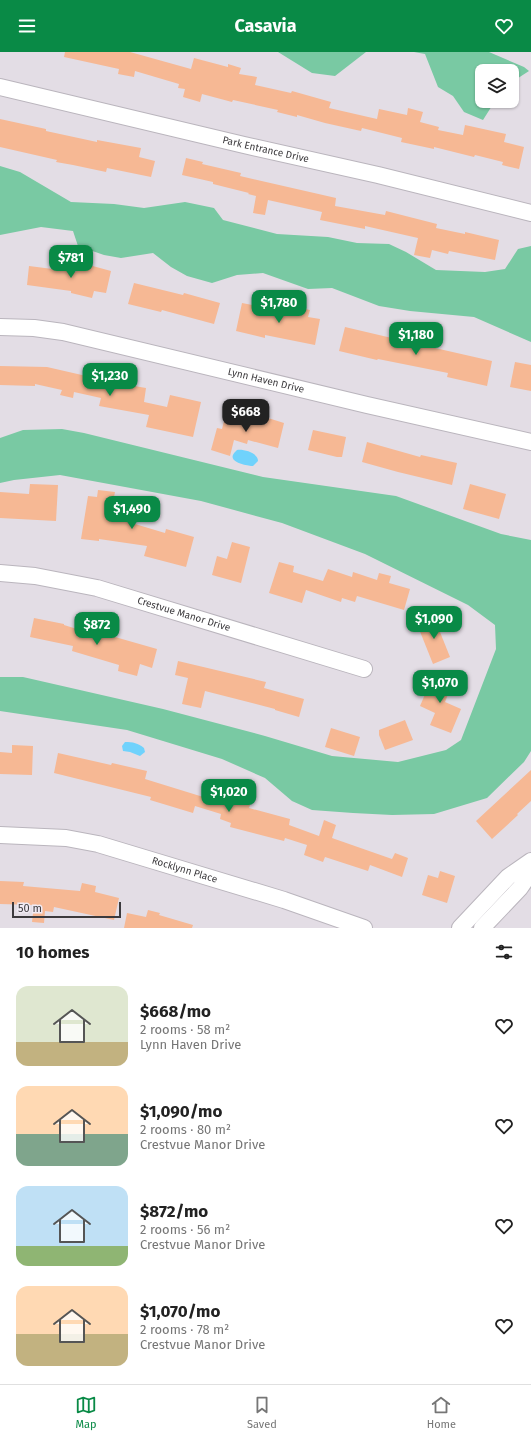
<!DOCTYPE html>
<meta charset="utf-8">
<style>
:root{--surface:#fff;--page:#f6f6f6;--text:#222;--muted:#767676;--line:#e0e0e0;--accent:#098a46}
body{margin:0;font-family:"Fira Sans",sans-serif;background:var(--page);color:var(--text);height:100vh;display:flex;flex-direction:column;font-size:15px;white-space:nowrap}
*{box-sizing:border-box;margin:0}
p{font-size:13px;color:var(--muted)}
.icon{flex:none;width:22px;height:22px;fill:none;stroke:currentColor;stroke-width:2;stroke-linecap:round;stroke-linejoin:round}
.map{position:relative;height:876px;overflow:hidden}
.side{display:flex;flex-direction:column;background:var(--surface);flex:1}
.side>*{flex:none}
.fabs{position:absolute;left:475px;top:12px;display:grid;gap:8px}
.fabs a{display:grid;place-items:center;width:44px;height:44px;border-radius:8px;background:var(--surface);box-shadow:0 1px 3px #0004;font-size:20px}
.scale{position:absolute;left:12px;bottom:10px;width:109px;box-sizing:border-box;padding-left:4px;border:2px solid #3c3a3d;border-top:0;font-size:11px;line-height:14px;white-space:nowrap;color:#3c3a3d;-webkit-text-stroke:3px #f0eaf3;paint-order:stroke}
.price{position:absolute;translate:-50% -34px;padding:0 9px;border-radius:8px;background:var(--accent);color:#fff;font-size:13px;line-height:26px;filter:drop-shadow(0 1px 2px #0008)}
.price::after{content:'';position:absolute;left:50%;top:24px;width:12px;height:9px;margin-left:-6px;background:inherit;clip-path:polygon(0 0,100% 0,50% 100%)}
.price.selected{background:#222;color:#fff}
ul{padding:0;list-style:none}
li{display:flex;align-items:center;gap:12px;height:100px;padding:0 16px}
li span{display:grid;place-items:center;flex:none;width:112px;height:80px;border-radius:12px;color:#555}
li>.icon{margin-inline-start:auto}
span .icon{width:48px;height:48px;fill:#fffc;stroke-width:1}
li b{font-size:17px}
h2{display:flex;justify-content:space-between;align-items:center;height:48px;padding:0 16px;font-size:17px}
header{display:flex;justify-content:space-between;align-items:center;height:52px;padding:0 16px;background:var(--accent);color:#fff;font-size:18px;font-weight:700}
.dock{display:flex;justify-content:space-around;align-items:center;height:56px;border-top:1px solid var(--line);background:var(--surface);font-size:11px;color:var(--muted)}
.dock a{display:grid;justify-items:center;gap:2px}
.dock .selected{color:var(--accent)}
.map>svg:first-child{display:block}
.green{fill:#79c9a3}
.water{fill:#70d2fc}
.building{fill:#f6b894}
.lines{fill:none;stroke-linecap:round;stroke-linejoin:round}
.minor-casing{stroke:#bab5bd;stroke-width:18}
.minor{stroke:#fff;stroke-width:16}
.labels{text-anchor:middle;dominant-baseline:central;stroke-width:3;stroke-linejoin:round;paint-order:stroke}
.street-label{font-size:10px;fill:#3c3a3d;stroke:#f0eaf3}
</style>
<header><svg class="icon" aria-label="menu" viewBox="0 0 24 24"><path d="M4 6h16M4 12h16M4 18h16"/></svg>Casavia<svg class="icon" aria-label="heart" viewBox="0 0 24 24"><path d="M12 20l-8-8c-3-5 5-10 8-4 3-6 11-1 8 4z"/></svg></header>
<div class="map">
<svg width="531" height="876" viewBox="0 0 531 876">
<rect width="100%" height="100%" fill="#e3dde5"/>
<g class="green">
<path d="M278,0H366L335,24L312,21Z"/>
<path d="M414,0H489L524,15L529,19L512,30V19H482V49H495L483,68L464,60L453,44L438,35L425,2Z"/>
<path d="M0,114L20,120L71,150L114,152L144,156L185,150L214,156L223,168L277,182L328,185L357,191L389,192L406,200L436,218L485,220L505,217L518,197L531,194V290L474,265L410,259L379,254L332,236L308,237L263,221L237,223L212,231L187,224L171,215L153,201L121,206L104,203L78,194L73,179L41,175L0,183Z"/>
<path d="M62,377L84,381L263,425L396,444L501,482L531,488V699L524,710L487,746L434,762L392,763L353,761L312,758L292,749L265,726L222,707L127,678L0,659V625H23L163,657L265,684L332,704L398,710L446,698L461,688L496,597L495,573L468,553L365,502L282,471L201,449L60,423L14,428L0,431V386L23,378Z"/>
</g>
<g class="water">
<path d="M237,398C244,397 258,401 258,409L253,414H251C243,413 224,409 237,398Z"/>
<path d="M125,690C133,690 138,691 144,696L145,700L140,704L130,700L123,699L122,694Z"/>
</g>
<g class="building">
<path d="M65,0H130L191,17L194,6L228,15V12L241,16L239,22L257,25L255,33L291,41L292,39L331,50L329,56L377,67L379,57L407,63L408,56L423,60L420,70L439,75L438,78L463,83L465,73L506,82L504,90L524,95L519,117L502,113L503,110L475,103L474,105L434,95V97L401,90L402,86L362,76L361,79L325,71L297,63V65L277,60L278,58L233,48L232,50L202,42L200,50L183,45L185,37L178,36L179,32L135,19L134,25L118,22L119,17L64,5Z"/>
<path d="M0,67L46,77V79L97,90V88L141,96L139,105L155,109L151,125L107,116L106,120L73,113L56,110L57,108L0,95Z"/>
<path d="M186,106L203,110L202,112L241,121L240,124L336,146L335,154L385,163L386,159L437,172L436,176L465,182V180L499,188L495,208L449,199L448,202L432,198L430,206L414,203L418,186L365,174V177L320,168L322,160L268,148L265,163L253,161L256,144L248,142L249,141L213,132V130L182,123Z"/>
<path d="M78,210L111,219L106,241L94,239L92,246L71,241V239L27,233L29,214L76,220Z"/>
<path d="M134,231L183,243L184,241L220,251L214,272L162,258L161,260L128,252Z"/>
<path d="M242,251L290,260L291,254L310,258L308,265L320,267L315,293L265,283V286L236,279Z"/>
<path d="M345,275L396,287L397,286L435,294V296L492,309L487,334L447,325L448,321L378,307L377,308L339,299Z"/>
<path d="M515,310L531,313V339L510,335Z"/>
<path d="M0,314L47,315L95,326L94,331L117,335V331L146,336L144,350L167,355L170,343L201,350L193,385L146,375L149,363L99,354L101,346L74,340L73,346L60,343L62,338L35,332V334L0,333Z"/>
<path d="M226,361L266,372L268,366L284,371L278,396L248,388L247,392L234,388L230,404L211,398L217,376L222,377Z"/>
<path d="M313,378L346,385L342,405H337L308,398Z"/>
<path d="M367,390L420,405L421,403L457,411L452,433L398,420L362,410Z"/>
<path d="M30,432L58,433L56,469L0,466V440L29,442Z"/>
<path d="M470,432L506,442L499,467L463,457Z"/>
<path d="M98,438L115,440L113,450L138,454L135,472L165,481L166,477L194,485L186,515L144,504L147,494L99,487V489L81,487L88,444L97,445Z"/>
<path d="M232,490L250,495L241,531L212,523L217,504L227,507Z"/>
<path d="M279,510L294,514L293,520L323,529L328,517L352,525L353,520L377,528L379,521L391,524L389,531L410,537L404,558L357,544L355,550L342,546L341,550L306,538L302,551L269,541Z"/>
<path d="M434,565L450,605L433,612L417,572Z"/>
<path d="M34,566L64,572V573L93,582L94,579L157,597L152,616L140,612L137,624L118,619L119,613L72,599L73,594L30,585Z"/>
<path d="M178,609L266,630L264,636L304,647L299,665L275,658V657L205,639L201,656L182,652L188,626L175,623Z"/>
<path d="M435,619L447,624L443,632L451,635L445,650L461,657L451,681L430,673L435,661L420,654Z"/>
<path d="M405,668L413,688L385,698L379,683V678Z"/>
<path d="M331,676L360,685L354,704L325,695Z"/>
<path d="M12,693L33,694L32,723L0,722V700L12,701Z"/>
<path d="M58,701L111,713L112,711L147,719L145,727L213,748L215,740L251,750L249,756L290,767L289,773L319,784L324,768L336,773L332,786L392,807L395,801L408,806L402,825L370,813L368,819L325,805L323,810L304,803L307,793L285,786L284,789L230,775L231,771L220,767L221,762L195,754L193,761L150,748L151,745L54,721Z"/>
<path d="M531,718V749L517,762L518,763L492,787L476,769Z"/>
<path d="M440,819L455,824L447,851L422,843L428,823L438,826Z"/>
<path d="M0,829L24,830L23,834L80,839L82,831L96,834L95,840L119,846L114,868L54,855L53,860L45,859L44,871L32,870L34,853L0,852Z"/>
<path d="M148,858L160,861L159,863L193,873L192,876H124L127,861L146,865Z"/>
</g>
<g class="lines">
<defs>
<g id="minor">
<path id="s1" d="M0,35L244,93L378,123L531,161"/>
<path id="s2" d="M0,275L34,276L63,280L367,353L531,390"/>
<path id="s3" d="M0,521L35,524L97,536L364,617"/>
<path id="s4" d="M0,783L66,786L98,792L284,848L364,876"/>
<path d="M460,876L508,825L531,809"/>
<path d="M482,876L520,836L531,820"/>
</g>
</defs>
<use href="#minor" class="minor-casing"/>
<use href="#minor" class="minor"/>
</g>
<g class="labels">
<g class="street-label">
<text stroke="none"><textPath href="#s1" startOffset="273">Park Entrance Drive</textPath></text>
<text stroke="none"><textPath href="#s2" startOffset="272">Lynn Haven Drive</textPath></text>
<text stroke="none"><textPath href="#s3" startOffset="189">Crestvue Manor Drive</textPath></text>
<text stroke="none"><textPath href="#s4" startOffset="189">Rocklynn Place</textPath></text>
</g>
</g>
</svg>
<div class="fabs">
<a><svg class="icon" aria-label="layers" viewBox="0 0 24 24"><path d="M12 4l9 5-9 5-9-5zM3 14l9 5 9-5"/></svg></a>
</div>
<div class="scale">50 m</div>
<b class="price" style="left:71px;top:227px">$781</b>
<b class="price" style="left:279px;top:272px">$1,780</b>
<b class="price" style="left:416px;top:304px">$1,180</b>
<b class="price" style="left:110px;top:345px">$1,230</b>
<b class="price selected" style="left:246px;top:381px">$668</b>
<b class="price" style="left:132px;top:478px">$1,490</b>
<b class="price" style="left:434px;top:588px">$1,090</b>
<b class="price" style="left:97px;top:594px">$872</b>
<b class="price" style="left:440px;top:652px">$1,070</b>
<b class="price" style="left:229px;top:761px">$1,020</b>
</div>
<section class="side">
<h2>10 homes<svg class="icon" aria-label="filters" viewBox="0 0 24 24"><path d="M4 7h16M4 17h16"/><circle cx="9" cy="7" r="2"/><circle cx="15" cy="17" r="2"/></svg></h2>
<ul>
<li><span style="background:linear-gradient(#dfe7d0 70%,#c2b280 0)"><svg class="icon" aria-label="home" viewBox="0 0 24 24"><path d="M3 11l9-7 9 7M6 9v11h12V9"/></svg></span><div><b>$668/mo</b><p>2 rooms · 58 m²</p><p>Lynn Haven Drive</p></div><svg class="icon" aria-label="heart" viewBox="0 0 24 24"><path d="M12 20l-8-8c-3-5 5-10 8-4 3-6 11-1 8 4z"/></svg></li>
<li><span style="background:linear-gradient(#ffd9b3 60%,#7fa58c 0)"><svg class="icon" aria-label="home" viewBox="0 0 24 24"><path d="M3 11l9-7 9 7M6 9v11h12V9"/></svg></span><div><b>$1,090/mo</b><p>2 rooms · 80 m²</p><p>Crestvue Manor Drive</p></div><svg class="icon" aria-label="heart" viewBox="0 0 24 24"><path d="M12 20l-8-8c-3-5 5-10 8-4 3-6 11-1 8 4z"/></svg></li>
<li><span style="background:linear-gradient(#bfe0f5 75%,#8fb573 0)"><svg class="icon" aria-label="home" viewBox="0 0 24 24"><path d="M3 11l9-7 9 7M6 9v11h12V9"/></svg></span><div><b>$872/mo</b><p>2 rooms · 56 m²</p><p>Crestvue Manor Drive</p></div><svg class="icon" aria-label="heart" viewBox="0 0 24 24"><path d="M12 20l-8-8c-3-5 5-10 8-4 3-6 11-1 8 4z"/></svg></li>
<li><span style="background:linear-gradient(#ffd9b3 60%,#c2b280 0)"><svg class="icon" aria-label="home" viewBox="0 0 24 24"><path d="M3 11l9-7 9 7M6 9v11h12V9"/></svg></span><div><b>$1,070/mo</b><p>2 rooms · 78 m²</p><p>Crestvue Manor Drive</p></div><svg class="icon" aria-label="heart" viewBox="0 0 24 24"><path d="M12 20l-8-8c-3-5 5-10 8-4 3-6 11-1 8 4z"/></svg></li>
</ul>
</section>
<nav class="dock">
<a class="selected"><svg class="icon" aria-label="map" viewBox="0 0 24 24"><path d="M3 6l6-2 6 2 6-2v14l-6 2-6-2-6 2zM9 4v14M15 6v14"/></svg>Map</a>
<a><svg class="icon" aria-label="saved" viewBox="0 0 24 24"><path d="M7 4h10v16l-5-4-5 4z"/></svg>Saved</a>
<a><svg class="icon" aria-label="home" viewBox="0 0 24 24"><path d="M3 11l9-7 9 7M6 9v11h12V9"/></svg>Home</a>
</nav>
